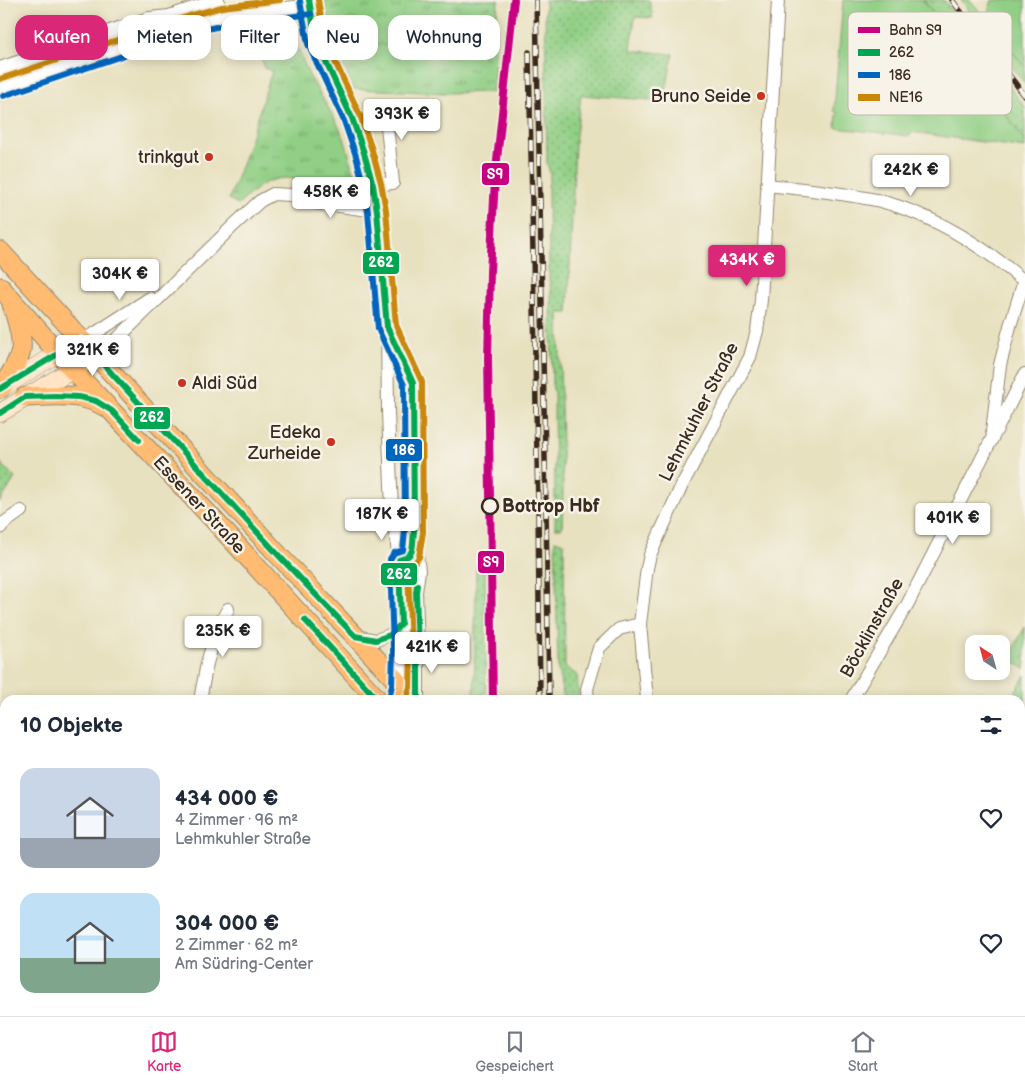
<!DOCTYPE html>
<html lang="de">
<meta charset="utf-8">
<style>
:root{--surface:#fff;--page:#f6f6f7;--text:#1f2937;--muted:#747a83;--line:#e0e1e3;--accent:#db2777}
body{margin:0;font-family:"Balsamiq Sans",sans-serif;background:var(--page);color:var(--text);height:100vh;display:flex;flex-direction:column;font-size:19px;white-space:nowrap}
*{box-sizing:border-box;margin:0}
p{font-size:16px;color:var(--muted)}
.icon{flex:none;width:28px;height:28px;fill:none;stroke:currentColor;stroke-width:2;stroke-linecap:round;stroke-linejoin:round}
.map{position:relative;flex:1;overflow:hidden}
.details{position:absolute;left:0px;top:695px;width:1025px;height:321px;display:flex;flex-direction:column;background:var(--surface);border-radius:15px 15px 0 0;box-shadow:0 2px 12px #0003}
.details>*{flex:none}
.banner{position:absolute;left:15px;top:15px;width:500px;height:45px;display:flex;gap:10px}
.needle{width:32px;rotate:324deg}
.tools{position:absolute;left:965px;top:635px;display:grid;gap:10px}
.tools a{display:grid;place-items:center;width:45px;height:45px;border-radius:10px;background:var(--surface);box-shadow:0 2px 12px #0003;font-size:25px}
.price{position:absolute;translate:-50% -42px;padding:0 11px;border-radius:5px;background:#fff;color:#222;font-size:16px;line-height:32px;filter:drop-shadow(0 1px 2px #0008)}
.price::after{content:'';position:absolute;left:50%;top:30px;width:15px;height:11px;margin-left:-8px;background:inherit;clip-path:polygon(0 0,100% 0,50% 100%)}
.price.selected{background:var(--accent);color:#fff}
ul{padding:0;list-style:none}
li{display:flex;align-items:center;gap:15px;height:125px;padding:0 20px}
li span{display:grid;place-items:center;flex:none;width:140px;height:100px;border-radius:15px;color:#555}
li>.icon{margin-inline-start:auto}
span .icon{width:60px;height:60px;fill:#fffc;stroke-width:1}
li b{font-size:21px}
h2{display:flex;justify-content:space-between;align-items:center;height:60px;padding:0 20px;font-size:21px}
.pill{padding:0 18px;border-radius:15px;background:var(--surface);box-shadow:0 2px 12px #0003;font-size:18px;line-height:45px}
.pill.selected{background:var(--accent);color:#fff}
.dock{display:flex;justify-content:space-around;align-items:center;height:70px;border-top:1px solid var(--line);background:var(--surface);font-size:14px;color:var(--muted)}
.dock a{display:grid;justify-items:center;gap:2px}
.dock .selected{color:var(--accent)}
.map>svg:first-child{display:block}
.grass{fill:url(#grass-dots);stroke:#667c52}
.forest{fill:url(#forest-crowns);stroke:#586e48}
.park{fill:url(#park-tufts);stroke:#667c52}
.garden{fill:#91cf85;stroke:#667c52}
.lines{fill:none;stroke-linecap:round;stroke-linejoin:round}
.street-casing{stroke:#92866f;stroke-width:14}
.secondary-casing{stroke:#92866f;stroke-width:19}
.primary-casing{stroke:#92866f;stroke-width:21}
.highway-casing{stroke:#92866f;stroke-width:24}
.street{stroke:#fff;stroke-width:12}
.secondary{stroke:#ffe4c6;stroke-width:18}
.primary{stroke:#ffbb71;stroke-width:19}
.highway{stroke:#ffbb71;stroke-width:22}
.rail-casing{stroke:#3b2a1e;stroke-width:5.5}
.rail{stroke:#f7f3e8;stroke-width:4;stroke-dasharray:11;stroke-linecap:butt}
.bus-1-casing{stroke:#f7f3e8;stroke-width:10}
.bus-2-casing{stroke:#f7f3e8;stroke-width:10}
.bus-3-casing{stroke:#f7f3e8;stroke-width:10}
.bus-1{stroke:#00a651;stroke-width:6}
.bus-2{stroke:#0065bd;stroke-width:6}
.bus-3{stroke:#c88708;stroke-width:6}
.rail-1-casing{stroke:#f7f3e8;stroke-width:11}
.rail-1{stroke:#c7007f;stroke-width:8}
.poi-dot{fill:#c8321e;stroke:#f7f3e8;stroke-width:2}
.stop-dot{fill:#f7f3e8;stroke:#3b2a1e;stroke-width:2.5}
.labels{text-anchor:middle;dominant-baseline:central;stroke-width:5;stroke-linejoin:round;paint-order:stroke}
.poi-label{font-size:18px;fill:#3b2a1e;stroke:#f7f3e8;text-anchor:end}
.street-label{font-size:18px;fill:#3b2a1e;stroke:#f7f3e8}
.stop-label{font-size:18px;font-weight:bold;fill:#3b2a1e;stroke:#f7f3e8;text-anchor:start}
.key{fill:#f7f3e8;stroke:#bfb7ab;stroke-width:1}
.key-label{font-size:14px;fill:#3b2a1e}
.line-badge{stroke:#f7f3e8;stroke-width:2}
.badge-label{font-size:14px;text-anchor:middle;font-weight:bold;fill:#fff}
</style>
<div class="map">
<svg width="1025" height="1016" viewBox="0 0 1025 1016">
<defs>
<pattern id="grass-dots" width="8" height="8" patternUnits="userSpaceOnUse" patternTransform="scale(1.25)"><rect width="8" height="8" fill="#91cf85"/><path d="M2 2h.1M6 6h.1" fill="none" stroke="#78a86c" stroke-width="1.8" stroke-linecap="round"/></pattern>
<pattern id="forest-crowns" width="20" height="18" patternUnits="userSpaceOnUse" patternTransform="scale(1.25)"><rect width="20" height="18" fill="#74b272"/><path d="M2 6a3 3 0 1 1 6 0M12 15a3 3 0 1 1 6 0" fill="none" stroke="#60915d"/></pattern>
<pattern id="park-tufts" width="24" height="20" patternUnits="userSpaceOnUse" patternTransform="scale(1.25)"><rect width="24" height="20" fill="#91cf85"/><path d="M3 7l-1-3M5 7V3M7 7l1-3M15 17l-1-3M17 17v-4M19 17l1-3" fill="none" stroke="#78a86c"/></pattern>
</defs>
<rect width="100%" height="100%" fill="#f7f3e8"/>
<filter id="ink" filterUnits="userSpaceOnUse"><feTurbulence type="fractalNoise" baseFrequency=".02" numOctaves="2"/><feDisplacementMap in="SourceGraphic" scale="10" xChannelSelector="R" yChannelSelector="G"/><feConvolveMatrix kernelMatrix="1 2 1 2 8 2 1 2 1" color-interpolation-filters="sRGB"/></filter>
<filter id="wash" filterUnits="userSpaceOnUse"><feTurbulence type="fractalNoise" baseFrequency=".0096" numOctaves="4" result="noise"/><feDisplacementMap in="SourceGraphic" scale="20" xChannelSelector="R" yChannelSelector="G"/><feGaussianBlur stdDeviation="1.12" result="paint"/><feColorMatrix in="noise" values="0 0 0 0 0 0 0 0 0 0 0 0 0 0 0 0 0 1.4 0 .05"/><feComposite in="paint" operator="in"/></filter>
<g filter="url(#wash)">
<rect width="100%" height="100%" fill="#e8e1c0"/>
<g class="grass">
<path d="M545,0H649L653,18L635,17L631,50L673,54L664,101L581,95L575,144L568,313H559L563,491L562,528H555L554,394L552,384L551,290L549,279L548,185C551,177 550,172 547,163Z"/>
<path d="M923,0H944L972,37L976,45L988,58L1025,107V142L980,77Z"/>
<path d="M961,0H970L1025,67V84Z"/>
<path d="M0,462L15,478L0,502Z"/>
<path d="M555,540L564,543L565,667L577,675L579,700H564L558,670Z"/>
<path d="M476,566H485L486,700H474Z"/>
<path d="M1025,832V911L1020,932V845Z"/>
<path d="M460,1011H575L574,1016H459Z"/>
<path d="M673,1011H738L741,1016H676Z"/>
<path d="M915,1011H951V1016H912Z"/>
<path d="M969,1011H991L990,1016H969Z"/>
</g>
<g class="forest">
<path d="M341,1011H460L459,1016H339Z"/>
<path d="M738,1011H787L794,1016H741Z"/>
</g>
<g class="park">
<path d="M324,0H498L493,92L446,93L353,89L329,29Z"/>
<path d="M277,28L282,29L293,37L309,75L337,123L344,138L356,178V194C349,197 343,199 335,198L337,189L288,178C264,178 255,190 238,205L229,199L248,148L272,71L264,68L263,62L241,37L229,33Z"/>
<path d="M1025,627V669L1008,658Z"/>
<path d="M1025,675V765L1020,774V700H1011Z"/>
<path d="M787,1011H894L892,1016H794Z"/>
</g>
<g class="garden">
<path d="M843,0H923L980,77L1025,142V148L911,132L910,136L836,128L837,112L834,111Z"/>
<path d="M992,0H1025V67L986,19Z"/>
</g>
</g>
<g filter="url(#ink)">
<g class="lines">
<defs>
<g id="street">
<path d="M309,0L312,22L316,41L355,125L373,185L377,211L387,327L388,412L392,510L399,560L401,606L402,668L401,686L397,700"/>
<path d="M0,68L149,18L169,16L218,0"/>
<path d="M0,88L191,24L223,16L310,5"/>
<path d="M355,125L386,117L393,183L373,185"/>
<path d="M767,185C796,188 825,191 854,196C864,198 874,199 884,202C937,217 983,246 1025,282"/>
<path d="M81,340L94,334L150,298"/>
<path d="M95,356L115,341L234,225L260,201L273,194L291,195L316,203L377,211"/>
<path d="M992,432L1000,365L1010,326L1024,281"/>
<path d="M0,528L4,523L21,511"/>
<path d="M414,531L419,571L416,592L418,649V700"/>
<path d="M402,544L407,558L414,585"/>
<path d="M355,636L376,640L390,635L401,624"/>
<path d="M200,700L207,663L217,629L228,609"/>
<path d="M588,700L587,689L599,648L619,629L640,624"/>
<path d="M647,700L640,624L647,568L650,555L682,485L750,357L757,331L761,300L778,0"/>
<path d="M851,700L907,605L1025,374"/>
<path d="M0,762L5,763"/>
<path d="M0,979L5,981"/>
<path d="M71,1011L82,1016"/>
<path d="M94,1016L97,1011"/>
<path d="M193,1016L195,1011"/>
</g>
<g id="secondary">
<path d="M0,389L58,353L81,340"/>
<path d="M0,413L95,356"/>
</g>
<g id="primary">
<path d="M0,251L282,559L355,636L414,700"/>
<path d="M0,287L73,370L213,519L378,700"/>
<path d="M1,388C9,377 18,364 21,350C23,335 16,318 12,304"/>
<path d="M25,397C52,396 80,392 104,406"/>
<path d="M619,1011L622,1016"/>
<path d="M653,1011L656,1016"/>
</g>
<g id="highway">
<path d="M1020,973L1025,955"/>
<path d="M1020,1016L1025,996"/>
</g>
</defs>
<use href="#street" class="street-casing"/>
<use href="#secondary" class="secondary-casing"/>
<use href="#primary" class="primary-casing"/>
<use href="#highway" class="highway-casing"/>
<use href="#street" class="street"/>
<use href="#secondary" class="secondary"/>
<use href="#primary" class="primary"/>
<use href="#highway" class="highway"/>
<defs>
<g id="rail">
<path d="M536,0L546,508L549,700"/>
<path d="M952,0L1025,96"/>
<path d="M529,52L538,508L540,700"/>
<path d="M1020,797L1025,788"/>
<path d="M541,1011V1016"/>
<path d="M551,1011V1016"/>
<path d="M903,1016L905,1011"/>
</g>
</defs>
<use href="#rail" class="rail-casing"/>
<use href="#rail" class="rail"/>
<defs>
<g id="bus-1">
<path d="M0,389L81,340L282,559L355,636L376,640L390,635L401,624L399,560C416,556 412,546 414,531L413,383L387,327L377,211L373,185L364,153L352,118L316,41L309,0"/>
<path d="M0,413L25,397L55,396L79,397L96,401L112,411L139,440"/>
<path d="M417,585L416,592L418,649V700"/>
<path d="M305,620L378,700"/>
</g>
<g id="bus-2">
<path d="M300,1L308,44L344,121L356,156L364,187L368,212L378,329L404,385L405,530L403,550L394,553L390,559L393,651L392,685L389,698"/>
<path d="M3,96L193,32L225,25L311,14"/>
</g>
<g id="bus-3">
<path d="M318,0L324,38L360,115L372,150L381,183L386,210L396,325L422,382L423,532L419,557L413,565L408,567L411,651L410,687L406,700"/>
<path d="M0,79L189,16L222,7L280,0"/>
</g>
</defs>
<use href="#bus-1" class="bus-1-casing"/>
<use href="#bus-2" class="bus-2-casing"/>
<use href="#bus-3" class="bus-3-casing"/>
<use href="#bus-1" class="bus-1"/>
<use href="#bus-2" class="bus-2"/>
<use href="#bus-3" class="bus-3"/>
<defs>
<path id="rail-1" d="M493,700L488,358L490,272L495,179L514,0"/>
</defs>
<use href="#rail-1" class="rail-1-casing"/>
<use href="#rail-1" class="rail-1"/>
</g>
</g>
<g class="poi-dot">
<circle cx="761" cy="96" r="5"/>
<circle cx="209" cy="157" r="5"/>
<circle cx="182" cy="383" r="5"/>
<circle cx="331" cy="442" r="5"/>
</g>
<circle class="stop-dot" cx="490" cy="506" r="8"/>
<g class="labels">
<g class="poi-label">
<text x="751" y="96">Bruno Seide</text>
<text x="199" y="157">trinkgut</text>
<text x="192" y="383" text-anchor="start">Aldi Süd</text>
<text x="321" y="432">Edeka<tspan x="321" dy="21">Zurheide</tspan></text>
</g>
<g class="street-label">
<text transform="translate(699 412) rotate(-63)">Lehmkuhler Straße</text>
<text transform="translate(199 505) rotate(47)">Essener Straße</text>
<text transform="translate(872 628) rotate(-61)">Böcklinstraße</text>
</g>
<g class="stop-label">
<text x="502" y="506">Bottrop Hbf</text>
</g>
</g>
<rect x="848" y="12" width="164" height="103" rx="8" class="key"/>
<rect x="858" y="27" width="22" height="6" fill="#c7007f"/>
<rect x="858" y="49" width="22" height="7" fill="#00a651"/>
<rect x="858" y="72" width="22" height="6" fill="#0065bd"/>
<rect x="858" y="94" width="22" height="7" fill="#c88708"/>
<g class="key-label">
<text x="889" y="35">Bahn S9</text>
<text x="889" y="57">262</text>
<text x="889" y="80">186</text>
<text x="889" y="102">NE16</text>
</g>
<g class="line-badge">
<rect x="481" y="162" width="29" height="24" rx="5" fill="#c7007f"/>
<rect x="362" y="251" width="38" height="24" rx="5" fill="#00a651"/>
<rect x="133" y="406" width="38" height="24" rx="5" fill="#00a651"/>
<rect x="385" y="438" width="38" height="24" rx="5" fill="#0065bd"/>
<rect x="477" y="550" width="28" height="24" rx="5" fill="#c7007f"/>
<rect x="380" y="562" width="38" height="24" rx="5" fill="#00a651"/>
</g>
<g class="badge-label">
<text x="495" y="179">S9</text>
<text x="381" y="267">262</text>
<text x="152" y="422">262</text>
<text x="404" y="455">186</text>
<text x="491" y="567">S9</text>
<text x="399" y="579">262</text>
</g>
</svg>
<div class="tools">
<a><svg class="needle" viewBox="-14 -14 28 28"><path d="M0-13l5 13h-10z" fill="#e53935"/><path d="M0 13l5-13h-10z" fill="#747a83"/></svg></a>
</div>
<b class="price" style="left:402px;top:141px">393K €</b>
<b class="price" style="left:911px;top:197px">242K €</b>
<b class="price" style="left:331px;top:219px">458K €</b>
<b class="price selected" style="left:747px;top:287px">434K €</b>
<b class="price" style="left:120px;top:301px">304K €</b>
<b class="price" style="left:93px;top:377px">321K €</b>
<b class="price" style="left:382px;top:541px">187K €</b>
<b class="price" style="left:953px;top:545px">401K €</b>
<b class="price" style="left:223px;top:658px">235K €</b>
<b class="price" style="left:432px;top:674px">421K €</b>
<div class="banner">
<a class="pill selected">Kaufen</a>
<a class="pill">Mieten</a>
<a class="pill">Filter</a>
<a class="pill">Neu</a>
<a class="pill">Wohnung</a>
</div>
<section class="details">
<h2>10 Objekte<svg class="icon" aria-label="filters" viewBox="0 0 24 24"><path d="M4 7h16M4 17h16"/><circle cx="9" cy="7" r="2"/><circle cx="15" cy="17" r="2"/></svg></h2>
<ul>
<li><span style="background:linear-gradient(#c9d6e8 70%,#9aa5b1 0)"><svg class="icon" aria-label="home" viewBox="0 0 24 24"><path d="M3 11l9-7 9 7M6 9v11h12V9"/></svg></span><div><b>434 000 €</b><p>4 Zimmer · 96 m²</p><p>Lehmkuhler Straße</p></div><svg class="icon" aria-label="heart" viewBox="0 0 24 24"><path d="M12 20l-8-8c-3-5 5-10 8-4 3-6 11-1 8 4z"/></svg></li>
<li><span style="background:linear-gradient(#bfe0f5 65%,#7fa58c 0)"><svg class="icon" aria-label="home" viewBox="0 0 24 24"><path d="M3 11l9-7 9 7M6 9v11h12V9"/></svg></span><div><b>304 000 €</b><p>2 Zimmer · 62 m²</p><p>Am Südring-Center</p></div><svg class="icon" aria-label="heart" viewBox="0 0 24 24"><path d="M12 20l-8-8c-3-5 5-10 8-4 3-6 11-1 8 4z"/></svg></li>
</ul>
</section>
</div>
<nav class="dock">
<a class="selected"><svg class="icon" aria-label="map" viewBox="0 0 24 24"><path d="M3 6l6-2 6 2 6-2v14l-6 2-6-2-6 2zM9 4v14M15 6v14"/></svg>Karte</a>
<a><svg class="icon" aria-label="saved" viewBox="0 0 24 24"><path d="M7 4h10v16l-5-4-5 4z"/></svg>Gespeichert</a>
<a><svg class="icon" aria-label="home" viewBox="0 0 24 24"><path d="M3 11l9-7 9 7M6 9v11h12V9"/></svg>Start</a>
</nav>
